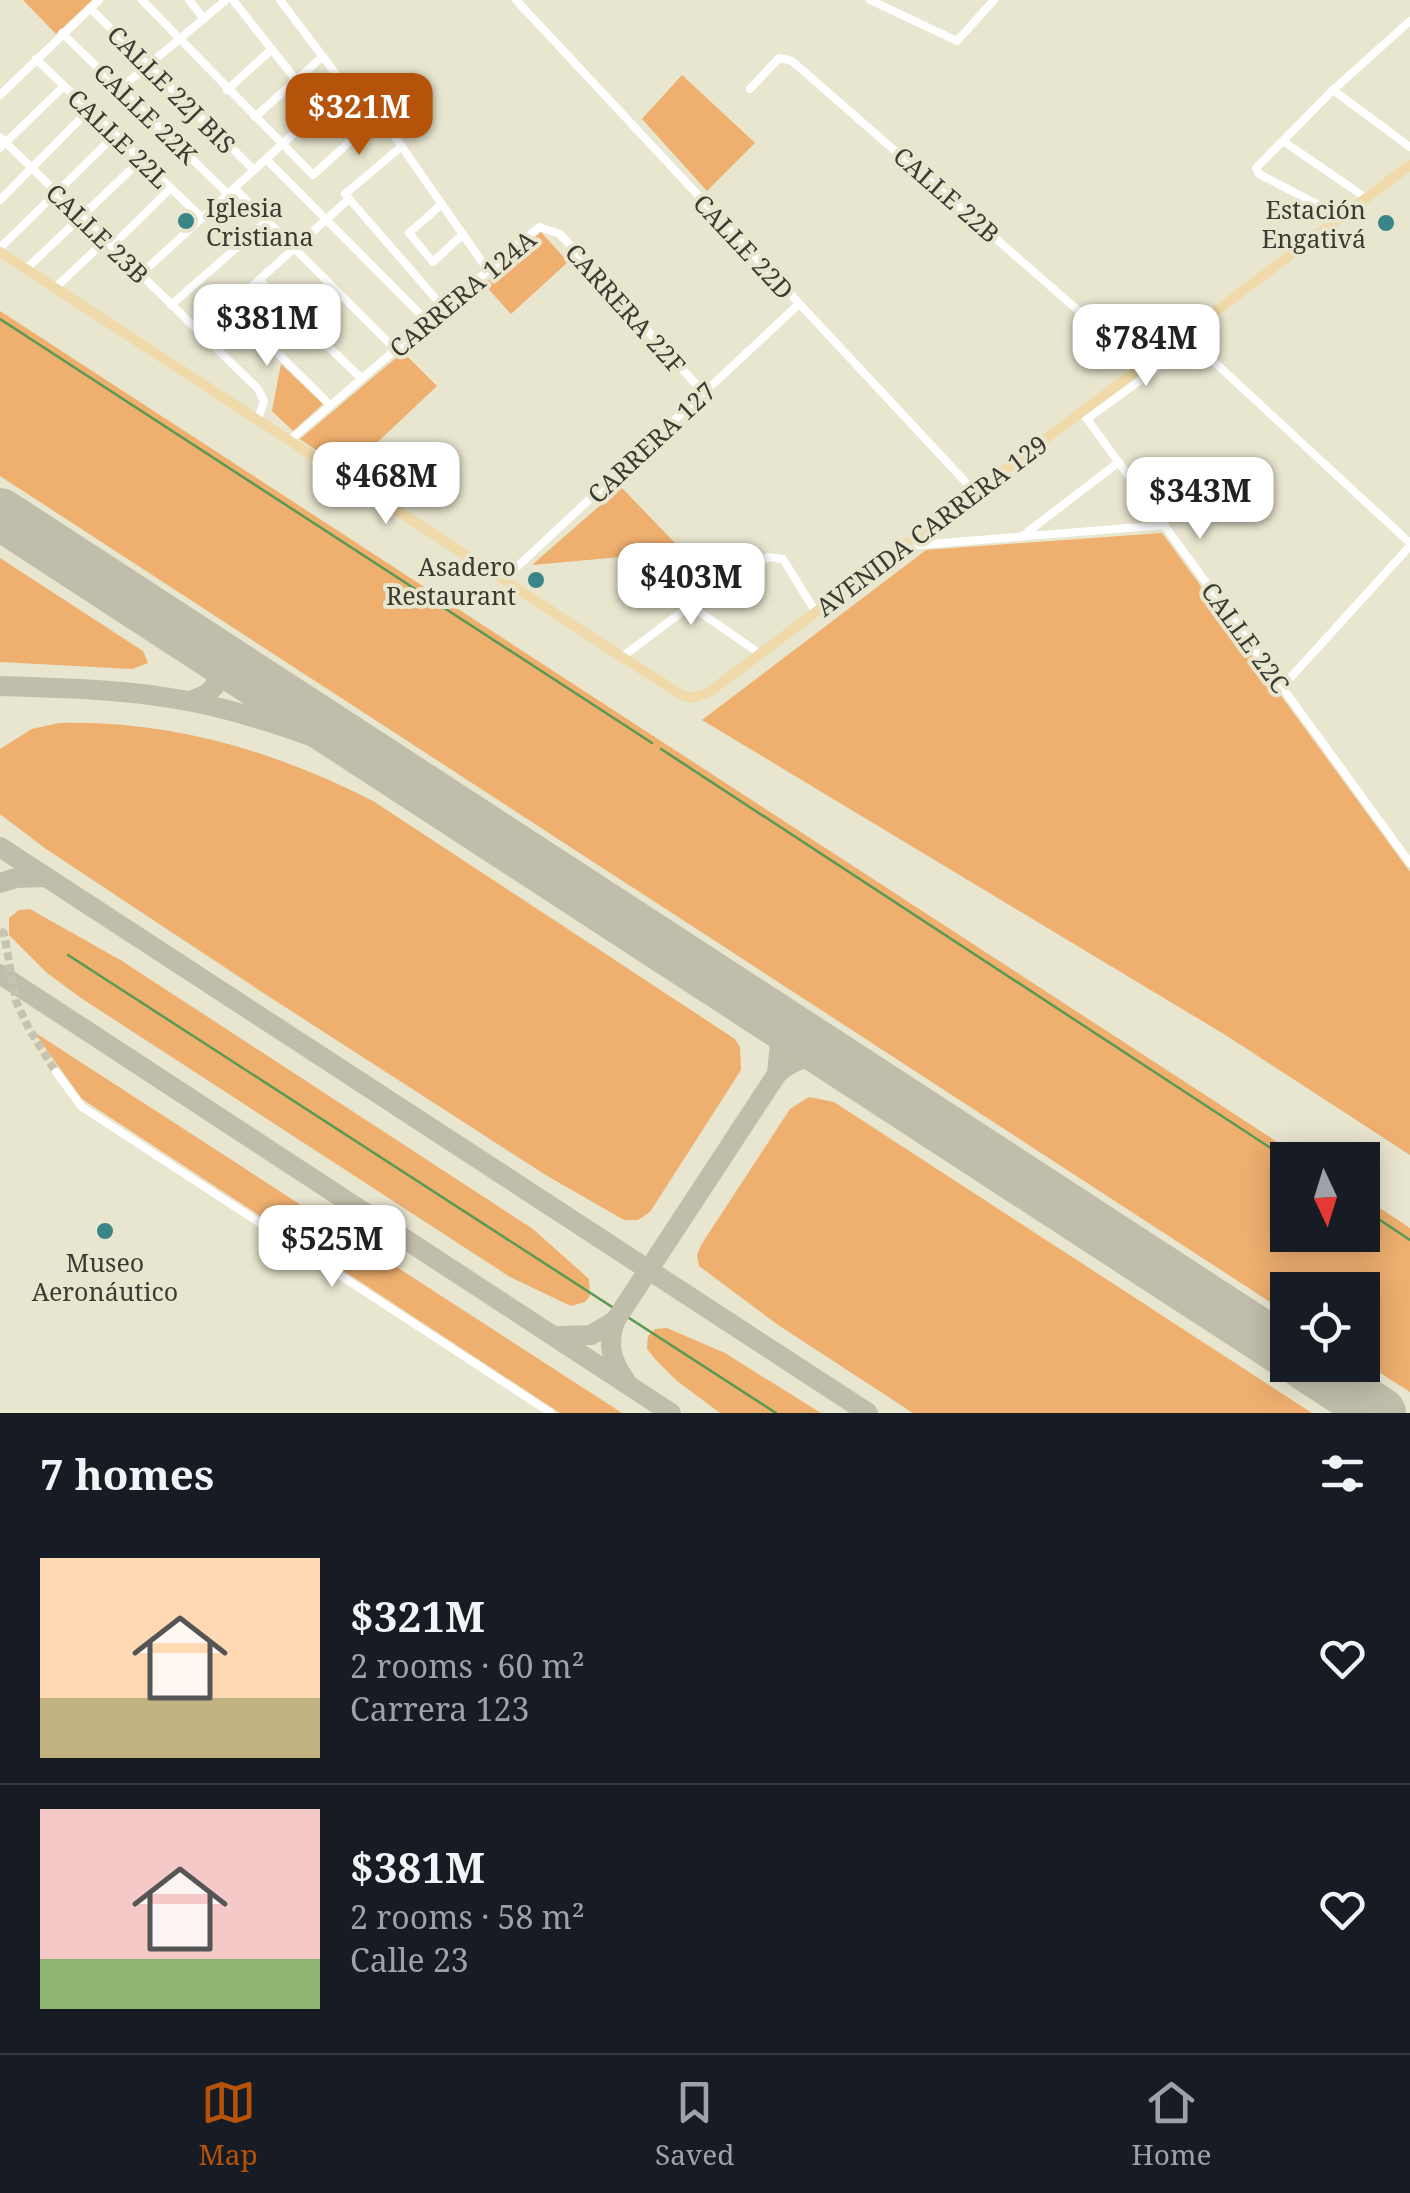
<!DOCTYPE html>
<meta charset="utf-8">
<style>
:root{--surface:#171b24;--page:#242831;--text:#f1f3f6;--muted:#9ea1a6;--line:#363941;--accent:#b45309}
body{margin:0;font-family:"Noto Serif",serif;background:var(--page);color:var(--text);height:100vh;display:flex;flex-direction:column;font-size:38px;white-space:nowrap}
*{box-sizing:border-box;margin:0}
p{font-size:32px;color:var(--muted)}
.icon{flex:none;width:55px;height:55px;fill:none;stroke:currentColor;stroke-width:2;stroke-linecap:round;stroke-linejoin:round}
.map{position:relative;height:1413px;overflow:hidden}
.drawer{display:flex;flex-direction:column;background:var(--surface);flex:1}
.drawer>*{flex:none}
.needle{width:65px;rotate:176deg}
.tools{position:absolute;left:1270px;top:1142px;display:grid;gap:20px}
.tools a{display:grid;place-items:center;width:110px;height:110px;border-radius:0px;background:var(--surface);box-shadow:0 5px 25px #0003;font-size:50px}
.price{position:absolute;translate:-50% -85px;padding:0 22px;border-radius:20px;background:#fff;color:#222;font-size:32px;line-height:65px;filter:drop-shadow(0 2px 5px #0008)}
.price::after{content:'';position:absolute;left:50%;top:60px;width:30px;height:22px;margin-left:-15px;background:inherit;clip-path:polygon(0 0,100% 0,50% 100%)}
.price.active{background:var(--accent);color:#fff}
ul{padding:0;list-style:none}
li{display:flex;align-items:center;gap:30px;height:250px;padding:0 40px}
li+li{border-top:2px solid var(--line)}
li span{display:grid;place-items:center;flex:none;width:280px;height:200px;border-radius:0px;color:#555}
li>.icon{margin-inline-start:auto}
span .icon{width:120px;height:120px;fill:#fffc;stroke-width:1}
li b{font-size:42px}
h2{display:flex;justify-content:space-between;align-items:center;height:120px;padding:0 40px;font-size:42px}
.tabs{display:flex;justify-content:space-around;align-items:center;height:140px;border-top:2px solid var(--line);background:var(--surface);font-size:28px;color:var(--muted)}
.tabs a{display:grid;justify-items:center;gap:5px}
.tabs .active{color:var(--accent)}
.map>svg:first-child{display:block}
.green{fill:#eeaf6f}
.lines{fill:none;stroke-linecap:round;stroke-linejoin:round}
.stream{stroke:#589a54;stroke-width:2.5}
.taxiway{stroke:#c0beaa;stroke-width:20}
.runway{stroke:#c0beaa;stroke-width:52}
.minor-tunnel{stroke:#c6c4b0;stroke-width:8;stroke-dasharray:8 4;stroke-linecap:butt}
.minor{stroke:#fff;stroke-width:8}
.major{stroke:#f0daa9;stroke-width:10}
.poi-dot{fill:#3b8488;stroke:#e8e6cf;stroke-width:4}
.labels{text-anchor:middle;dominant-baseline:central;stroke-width:8;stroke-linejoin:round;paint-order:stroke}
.street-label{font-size:25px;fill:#3c3b32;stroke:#e8e6cf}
.poi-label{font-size:25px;fill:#3c3b32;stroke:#e8e6cf;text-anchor:end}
</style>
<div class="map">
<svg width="1410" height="1413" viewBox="0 0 1410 1413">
<rect width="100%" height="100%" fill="#e8e6cf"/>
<g class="green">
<path d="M23,0H92L56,34Z"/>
<path d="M682,75L755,143L707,191L642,119Z"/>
<path d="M541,232L568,262L511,314L484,284Z"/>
<path d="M0,311L1305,1160H1288V1235H1362L1363,1197L1410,1228V1392L1363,1362L1362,1290H1288L1287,1313L0,476Z"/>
<path d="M403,352L437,386L347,471L300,439Z"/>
<path d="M281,364L323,404L293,431L272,411Z"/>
<path d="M621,487L676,544V552L532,565Z"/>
<path d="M1162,533L1410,872V1155L1227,1036L702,720L926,550Z"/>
<path d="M0,558L143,651L148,663L132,669L0,662Z"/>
<path d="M59,723C171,720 275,751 373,801L735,1039L740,1047L741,1070L650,1212L638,1220H624L544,1174L268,996L46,849L0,814V749L32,729Z"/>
<path d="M30,909L122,961L533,1229L589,1279L590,1296L585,1302L571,1306L510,1277L81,998L47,973L9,935V918L19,910Z"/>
<path d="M34,1032L622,1413H560L82,1099Z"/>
<path d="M809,1097L834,1102L1312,1413H913L778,1325L699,1266L697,1255L701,1245L790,1109Z"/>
<path d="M667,1328L725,1353L821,1413H720L677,1381L656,1360L647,1349L648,1336L655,1329Z"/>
</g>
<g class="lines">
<g class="stream">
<path d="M0,319L652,743"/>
<path d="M661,749L1289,1160"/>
<path d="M68,955L776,1413"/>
<path d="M1362,1208L1410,1240"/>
</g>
<g class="taxiway">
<path d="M0,686C64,688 130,689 193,702C262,716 326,740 390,768"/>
<path d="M190,701C230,688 219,669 198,643"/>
<path d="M0,847L868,1413"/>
<path d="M0,883L16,878L44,877"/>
<path d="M0,974L671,1413"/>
<path d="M777,1074C796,1056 816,1054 840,1061"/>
<path d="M615,1321L777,1074L780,1042L762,1011"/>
<path d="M559,1336L591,1335L615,1321C607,1345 611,1361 626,1381"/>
<path d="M1379,1412V1413"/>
</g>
<g class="runway">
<path d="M0,514L1288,1353"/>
<path d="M1306,1365L1380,1413"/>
</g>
<path class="minor-tunnel" d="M0,931L4,933L16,1001L29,1029L56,1072"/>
<g class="minor">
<path d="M142,0L313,175L380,114"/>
<path d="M189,0L204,19"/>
<path d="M233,0L296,80"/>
<path d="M280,0L345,86"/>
<path d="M516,0L974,491"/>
<path d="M870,0L957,41L994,0"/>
<path d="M90,8L254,170"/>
<path d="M62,33L228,194"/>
<path d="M36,59L202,218"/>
<path d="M121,88L226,0"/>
<path d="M750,89L779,58L792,61L1143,367"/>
<path d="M227,90L272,49"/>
<path d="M1333,90L1410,147"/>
<path d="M0,95L99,0"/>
<path d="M255,117L322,57"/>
<path d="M0,137L258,389L264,401L258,419"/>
<path d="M1283,141L1366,198"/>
<path d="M402,146L345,194L443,307"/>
<path d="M0,148L64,86"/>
<path d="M266,159L427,321"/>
<path d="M234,188L395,349"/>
<path d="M0,200L89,110"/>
<path d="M442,204L409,233L433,262L463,234"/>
<path d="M1342,217L1259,174L1256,168L1333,90L1410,21"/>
<path d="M112,246L171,188"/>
<path d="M0,248L115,135"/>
<path d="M26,269L141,160"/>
<path d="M141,274L354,78L487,269"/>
<path d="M259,280L361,378"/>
<path d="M55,288L106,240"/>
<path d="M171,305L267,221"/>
<path d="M230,306L330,405"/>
<path d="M200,333L349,199"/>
<path d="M1185,335L1410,543"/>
<path d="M1082,412L1410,863"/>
<path d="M1087,419L1193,342"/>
<path d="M290,440L539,227L560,234L704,393"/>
<path d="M1021,537L1119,462"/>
<path d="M905,546L1165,525"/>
<path d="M643,573L759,653"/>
<path d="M503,580L799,304"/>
<path d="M622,657L691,605L768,557L783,559L815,611"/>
<path d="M1282,687L1410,546"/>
<path d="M56,1072L82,1107L551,1413"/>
</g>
<path class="major" d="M0,252L622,657L682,695L692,698L708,693L1410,165"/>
</g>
<g class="poi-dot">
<circle cx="186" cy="221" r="10"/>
<circle cx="1386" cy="223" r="10"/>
<circle cx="536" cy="580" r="10"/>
<circle cx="105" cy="1231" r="10"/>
</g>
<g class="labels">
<g class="street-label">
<text transform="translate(172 89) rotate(45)">CALLE 22J BIS</text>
<text transform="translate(146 113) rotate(44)">CALLE 22K</text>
<text transform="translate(119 138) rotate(44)">CALLE 22L</text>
<text transform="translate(947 194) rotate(41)">CALLE 22B</text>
<text transform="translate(98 233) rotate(44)">CALLE 23B</text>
<text transform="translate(744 246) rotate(47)">CALLE 22D</text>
<text transform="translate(462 293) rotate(-40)">CARRERA 124A</text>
<text transform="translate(626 308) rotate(48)">CARRERA 22F</text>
<text transform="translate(651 442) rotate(-43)">CARRERA 127</text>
<text transform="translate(931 525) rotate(-37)">AVENIDA CARRERA 129</text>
<text transform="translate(1246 637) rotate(54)">CALLE 22C</text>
</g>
<g class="poi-label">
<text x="206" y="207" text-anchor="start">Iglesia<tspan x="206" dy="29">Cristiana</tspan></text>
<text x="1366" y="209">Estación<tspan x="1366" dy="29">Engativá</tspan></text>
<text x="516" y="566">Asadero<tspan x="516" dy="29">Restaurant</tspan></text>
<text x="105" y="1262" text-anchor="middle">Museo<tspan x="105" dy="29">Aeronáutico</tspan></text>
</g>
</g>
</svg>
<div class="tools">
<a><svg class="needle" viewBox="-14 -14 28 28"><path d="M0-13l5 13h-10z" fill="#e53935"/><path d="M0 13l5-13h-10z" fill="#9ea1a6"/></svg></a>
<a><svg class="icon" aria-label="locate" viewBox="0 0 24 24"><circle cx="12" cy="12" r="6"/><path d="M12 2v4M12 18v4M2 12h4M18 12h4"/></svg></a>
</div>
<b class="price active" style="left:359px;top:158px">$321M</b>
<b class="price" style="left:267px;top:369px">$381M</b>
<b class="price" style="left:1146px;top:389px">$784M</b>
<b class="price" style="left:386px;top:527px">$468M</b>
<b class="price" style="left:1200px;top:542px">$343M</b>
<b class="price" style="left:691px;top:628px">$403M</b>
<b class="price" style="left:332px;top:1290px">$525M</b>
</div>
<section class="drawer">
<h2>7 homes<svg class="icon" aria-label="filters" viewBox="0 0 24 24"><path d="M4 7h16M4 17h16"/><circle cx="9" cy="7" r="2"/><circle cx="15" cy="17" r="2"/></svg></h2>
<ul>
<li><span style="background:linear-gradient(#ffd9b3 70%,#c2b280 0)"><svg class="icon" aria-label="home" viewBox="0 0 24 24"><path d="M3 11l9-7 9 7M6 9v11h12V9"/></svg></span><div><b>$321M</b><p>2 rooms · 60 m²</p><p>Carrera 123</p></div><svg class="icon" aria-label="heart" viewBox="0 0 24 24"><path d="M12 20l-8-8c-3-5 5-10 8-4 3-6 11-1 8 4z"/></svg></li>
<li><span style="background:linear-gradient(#f6c9c9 75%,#8fb573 0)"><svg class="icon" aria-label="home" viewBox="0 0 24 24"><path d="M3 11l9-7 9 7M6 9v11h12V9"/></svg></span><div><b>$381M</b><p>2 rooms · 58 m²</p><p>Calle 23</p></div><svg class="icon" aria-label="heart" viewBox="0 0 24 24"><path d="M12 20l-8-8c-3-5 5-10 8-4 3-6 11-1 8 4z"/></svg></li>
</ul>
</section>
<nav class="tabs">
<a class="active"><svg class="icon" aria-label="map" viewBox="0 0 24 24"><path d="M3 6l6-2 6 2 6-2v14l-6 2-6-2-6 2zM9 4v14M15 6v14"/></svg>Map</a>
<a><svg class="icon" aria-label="saved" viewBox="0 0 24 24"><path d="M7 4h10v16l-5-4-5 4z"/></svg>Saved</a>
<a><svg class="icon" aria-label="home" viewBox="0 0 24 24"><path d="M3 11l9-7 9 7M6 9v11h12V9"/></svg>Home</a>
</nav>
